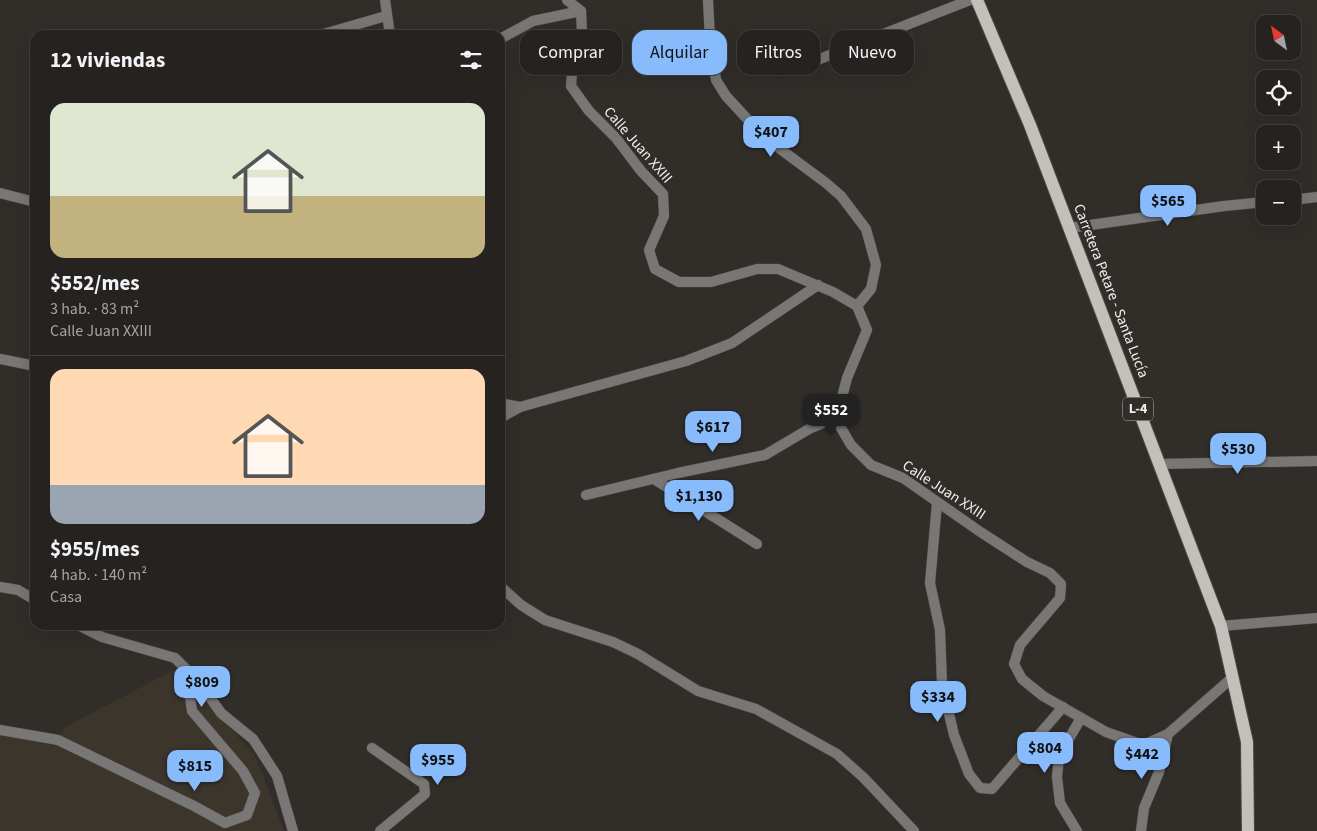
<!DOCTYPE html>
<html lang="es">
<meta charset="utf-8">
<style>
:root{--surface:#252220;--page:#312f2d;--text:#f1f3f6;--muted:#a3a4a5;--line:#423f3e;--accent:#87bbfb}
body{margin:0;font-family:"Source Sans 3",sans-serif;background:var(--page);color:var(--text);height:100vh;display:flex;flex-direction:column;font-size:19px;white-space:nowrap}
*{box-sizing:border-box;margin:0}
p{font-size:16px;color:var(--muted)}
.icon{flex:none;width:28px;height:28px;fill:none;stroke:currentColor;stroke-width:2;stroke-linecap:round;stroke-linejoin:round}
.map{position:relative;flex:1;overflow:hidden}
.panel{position:absolute;left:30px;top:30px;width:475px;height:600px;display:flex;flex-direction:column;background:var(--surface);border-radius:15px;box-shadow:0 5px 20px #0002,0 0 0 1px var(--line)}
.panel>*{flex:none}
.top-card{position:absolute;left:520px;top:30px;width:475px;height:45px;display:flex;gap:10px}
.needle{width:32px;rotate:327deg}
.fabs{position:absolute;left:1256px;top:15px;display:grid;gap:10px}
.fabs a{display:grid;place-items:center;width:45px;height:45px;border-radius:10px;background:var(--surface);box-shadow:0 5px 20px #0002,0 0 0 1px var(--line);font-size:25px}
.price{position:absolute;translate:-50% -42px;padding:0 11px;border-radius:10px;background:var(--accent);color:#111;font-size:16px;line-height:32px;filter:drop-shadow(0 1px 2px #0008)}
.price::after{content:'';position:absolute;left:50%;top:30px;width:15px;height:11px;margin-left:-8px;background:inherit;clip-path:polygon(0 0,100% 0,50% 100%)}
.price.on{background:#222;color:#fff}
ul{padding:0;list-style:none}
li{display:grid;align-content:center;gap:10px;height:265px;padding:0 20px}
li+li{border-top:1px solid var(--line)}
li span{display:grid;place-items:center;height:155px;border-radius:15px;color:#555}
li>.icon{margin-inline-start:auto}
span .icon{width:90px;height:90px;fill:#fffc;stroke-width:1}
li b{font-size:21px}
h2{display:flex;justify-content:space-between;align-items:center;height:60px;padding:0 20px;font-size:21px}
.pill{padding:0 18px;border-radius:15px;background:var(--surface);box-shadow:0 5px 20px #0002,0 0 0 1px var(--line);font-size:18px;line-height:45px}
.pill.on{background:var(--accent);color:#111}
.map>svg:first-child{display:block}
.built{fill:#3c352c}
.lines{fill:none;stroke-linecap:round;stroke-linejoin:round}
.minor-casing{stroke:#4c4945;stroke-width:11}
.primary-casing{stroke:#4c4945;stroke-width:14}
.minor{stroke:#797775;stroke-width:10}
.primary{stroke:#c3bfbb;stroke-width:12}
.labels{text-anchor:middle;dominant-baseline:central;stroke-width:5;stroke-linejoin:round;paint-order:stroke}
.shield{fill:#312e2a;stroke:#b7b4b1;stroke-width:1}
.shield-label{font-size:14px;font-weight:bold;fill:#f0eeeb}
.street-label{font-size:15px;fill:#f0eeeb;stroke:#312e2a}
</style>
<div class="map">
<svg width="1317" height="831" viewBox="0 0 1317 831">
<rect width="100%" height="100%" fill="#312e2a"/>
<path class="built" d="M176,669L254,754L263,775L284,831H0V735L55,746L65,727Z"/>
<g class="lines">
<defs>
<g id="minor">
<path d="M385,0L390,35"/>
<path d="M567,0L581,11L582,33L573,58L571,86L589,111L616,138L641,171L663,194L664,216L649,250L655,269L679,282H711L757,269H778L833,292L857,306L867,330L847,378L840,405L841,428L851,445L871,465L903,478L979,531L1027,562L1050,573L1061,584L1060,598L1020,645L1014,664L1022,679L1043,696L1106,732L1143,745L1168,734L1233,677"/>
<path d="M708,0L710,40L716,80L726,96L764,137L826,183L841,196L866,229L876,265L871,289L857,306"/>
<path d="M320,35L386,16"/>
<path d="M500,39L533,21L581,11"/>
<path d="M807,64L970,0"/>
<path d="M0,193L35,202"/>
<path d="M1292,200L1317,197"/>
<path d="M1069,228L1224,206L1265,202"/>
<path d="M0,359L35,366"/>
<path d="M500,403L520,407"/>
<path d="M500,418L520,407L686,361L732,343L818,285"/>
<path d="M1159,464L1317,461"/>
<path d="M654,479L757,544"/>
<path d="M586,495L678,473L765,455L809,429L840,416"/>
<path d="M937,503L930,583L940,630L942,684L954,735L969,774L980,788L992,789L1063,707"/>
<path d="M500,586L521,605L545,620L613,642L638,654L698,691L756,709L837,754L864,778L914,831"/>
<path d="M0,587L18,590L35,600"/>
<path d="M78,625L102,637L175,658L199,682L221,713L253,739L277,776L293,831"/>
<path d="M1221,626L1317,618"/>
<path d="M0,730L58,740L194,806L225,823L247,815L255,793L243,771L192,711L189,690L199,682"/>
<path d="M372,748L424,784L425,794L380,831"/>
<path d="M1077,831L1060,803L1057,777L1059,756L1081,718"/>
<path d="M1141,831L1144,808L1159,772L1168,734"/>
</g>
<path id="primary" d="M977,0L1030,125L1221,626L1247,742L1248,831"/>
</defs>
<use href="#minor" class="minor-casing"/>
<use href="#primary" class="primary-casing"/>
<use href="#minor" class="minor"/>
<use href="#primary" class="primary"/>
</g>
<g class="labels">
<rect class="shield" x="1123" y="397.5" width="30" height="23" rx="4"/>
<g class="shield-label">
<text x="1138" y="409">L-4</text>
</g>
<g class="street-label">
<text transform="translate(638 145) rotate(49)">Calle Juan XXIII</text>
<text transform="translate(1111 291) rotate(69)">Carretera Petare - Santa Lucía</text>
<text transform="translate(944 490) rotate(33)">Calle Juan XXIII</text>
</g>
</g>
</svg>
<div class="fabs">
<a><svg class="needle" viewBox="-14 -14 28 28"><path d="M0-13l5 13h-10z" fill="#e53935"/><path d="M0 13l5-13h-10z" fill="#a3a4a5"/></svg></a>
<a><svg class="icon" aria-label="locate" viewBox="0 0 24 24"><circle cx="12" cy="12" r="6"/><path d="M12 2v4M12 18v4M2 12h4M18 12h4"/></svg></a>
<a>+</a>
<a>−</a>
</div>
<b class="price" style="left:771px;top:158px">$407</b>
<b class="price" style="left:1168px;top:227px">$565</b>
<b class="price on" style="left:831px;top:436px">$552</b>
<b class="price" style="left:713px;top:453px">$617</b>
<b class="price" style="left:1238px;top:475px">$530</b>
<b class="price" style="left:699px;top:522px">$1,130</b>
<b class="price" style="left:202px;top:708px">$809</b>
<b class="price" style="left:938px;top:723px">$334</b>
<b class="price" style="left:1045px;top:774px">$804</b>
<b class="price" style="left:1142px;top:780px">$442</b>
<b class="price" style="left:438px;top:786px">$955</b>
<b class="price" style="left:195px;top:792px">$815</b>
<div class="top-card">
<a class="pill">Comprar</a>
<a class="pill on">Alquilar</a>
<a class="pill">Filtros</a>
<a class="pill">Nuevo</a>
</div>
<section class="panel">
<h2>12 viviendas<svg class="icon" aria-label="filters" viewBox="0 0 24 24"><path d="M4 7h16M4 17h16"/><circle cx="9" cy="7" r="2"/><circle cx="15" cy="17" r="2"/></svg></h2>
<ul>
<li><span style="background:linear-gradient(#dfe7d0 60%,#c2b280 0)"><svg class="icon" aria-label="home" viewBox="0 0 24 24"><path d="M3 11l9-7 9 7M6 9v11h12V9"/></svg></span><div><b>$552/mes</b><p>3 hab. · 83 m²</p><p>Calle Juan XXIII</p></div></li>
<li><span style="background:linear-gradient(#ffd9b3 75%,#9aa5b1 0)"><svg class="icon" aria-label="home" viewBox="0 0 24 24"><path d="M3 11l9-7 9 7M6 9v11h12V9"/></svg></span><div><b>$955/mes</b><p>4 hab. · 140 m²</p><p>Casa</p></div></li>
</ul>
</section>
</div>
